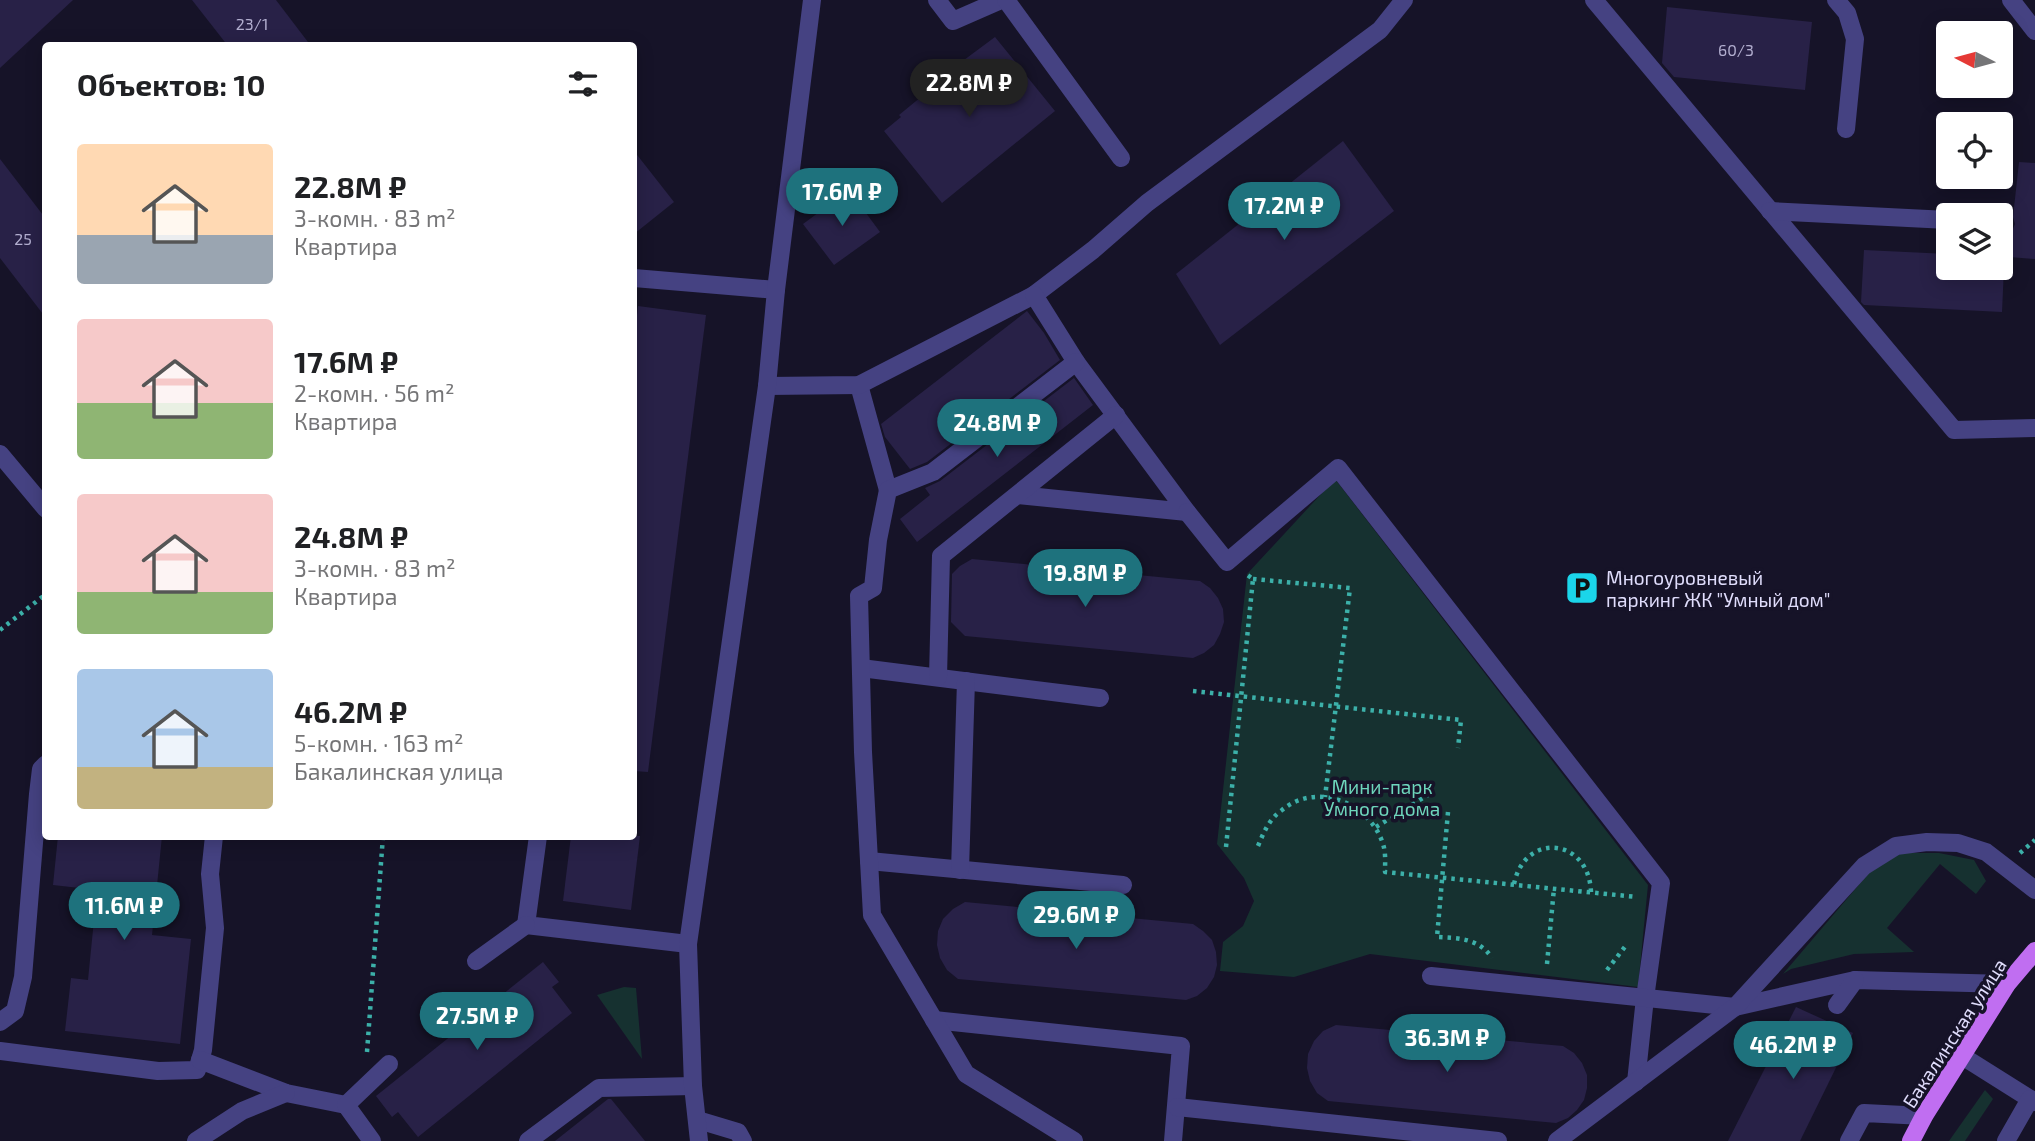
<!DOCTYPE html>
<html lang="ru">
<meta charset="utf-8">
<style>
:root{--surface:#fff;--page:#f2f2f2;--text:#202124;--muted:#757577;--accent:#1e727d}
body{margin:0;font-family:"Exo 2",sans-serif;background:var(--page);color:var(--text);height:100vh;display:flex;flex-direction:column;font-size:26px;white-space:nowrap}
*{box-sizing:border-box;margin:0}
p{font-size:23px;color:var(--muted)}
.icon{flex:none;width:38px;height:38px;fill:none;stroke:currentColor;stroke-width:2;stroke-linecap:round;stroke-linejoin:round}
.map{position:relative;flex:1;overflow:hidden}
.panel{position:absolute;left:42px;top:42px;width:595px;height:798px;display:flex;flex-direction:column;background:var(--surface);border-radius:7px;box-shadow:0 4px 18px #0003}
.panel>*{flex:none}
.needle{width:46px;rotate:276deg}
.controls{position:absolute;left:1936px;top:21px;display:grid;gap:14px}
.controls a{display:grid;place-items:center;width:77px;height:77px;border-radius:7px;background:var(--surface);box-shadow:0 4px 18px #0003;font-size:35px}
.price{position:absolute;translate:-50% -60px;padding:0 16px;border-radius:24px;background:var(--accent);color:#fff;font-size:23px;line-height:46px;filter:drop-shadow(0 2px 4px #0008)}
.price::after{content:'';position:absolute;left:50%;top:42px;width:21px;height:16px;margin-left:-10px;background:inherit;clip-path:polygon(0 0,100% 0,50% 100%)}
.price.current{background:#222;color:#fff}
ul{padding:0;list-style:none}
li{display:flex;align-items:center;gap:21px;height:175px;padding:0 35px}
li span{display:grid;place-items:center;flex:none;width:196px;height:140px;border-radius:7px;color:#555}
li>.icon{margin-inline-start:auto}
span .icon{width:84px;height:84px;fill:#fffc;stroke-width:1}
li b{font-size:30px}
h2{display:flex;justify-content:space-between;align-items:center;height:84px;padding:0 35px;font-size:30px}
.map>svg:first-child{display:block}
.green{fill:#163130}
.building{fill:#282147}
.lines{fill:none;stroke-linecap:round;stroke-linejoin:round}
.path{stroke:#3cb0a9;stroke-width:4.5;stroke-dasharray:3.5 5;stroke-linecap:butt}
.minor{stroke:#454282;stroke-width:18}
.major{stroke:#c06ef1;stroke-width:18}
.labels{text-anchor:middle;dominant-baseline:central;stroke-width:7;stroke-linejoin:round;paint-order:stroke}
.number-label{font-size:16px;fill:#b2aecf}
.poi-label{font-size:19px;fill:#e0ddfc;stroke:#161328;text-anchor:start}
.park-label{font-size:19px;fill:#6ed6bc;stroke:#161328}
.street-label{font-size:19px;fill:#e0ddfc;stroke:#161328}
</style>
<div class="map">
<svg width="2035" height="1141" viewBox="0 0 2035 1141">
<rect width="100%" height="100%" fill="#161328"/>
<g class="green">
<path d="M1335,479L1648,885L1638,987L1370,954L1294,977L1220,971L1223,942L1243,926L1254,901L1244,878L1217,844L1247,574Z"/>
<path d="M1901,853H1939L1974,860L1986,881L1976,894L1940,864L1887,928L1914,952L1854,954L1791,969L1783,974L1880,860Z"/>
<path d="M624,987L636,988L642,1059L597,995Z"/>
<path d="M1985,1090L1993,1099L1965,1141H1949Z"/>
</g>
<g class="building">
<path d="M0,0H73L0,68Z"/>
<path d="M192,0H276L311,46H228Z"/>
<path d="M1667,7L1812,22L1805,90L1674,77L1662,63Z"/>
<path d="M995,37L1055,111L942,203L884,131L901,117L899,115L927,92L925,89Z"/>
<path d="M1343,141L1394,211L1220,345L1176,274Z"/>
<path d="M634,151L674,202L634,234Z"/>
<path d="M0,159L46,219V318L0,258Z"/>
<path d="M2019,162L2035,163V259L2009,257L2012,231L2015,224L2013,217Z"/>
<path d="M849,190L880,232L834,265L803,224Z"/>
<path d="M1864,250L1948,254V268H2004L2002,312L1864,305L1861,302Z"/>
<path d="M638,306L706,315L648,772L634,771V345Z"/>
<path d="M1027,311L1044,333L1060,360L927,462L910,469L885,437L881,424Z"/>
<path d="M1074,378L1093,405L917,542L900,519L930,495L925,488L940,481Z"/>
<path d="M972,559L1200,581L1210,588L1218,598L1223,609L1224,622L1220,634L1214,645L1204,653L1193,658L965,636L951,622L952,574L960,566Z"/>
<path d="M58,836H162L152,935L191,939L180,1044L65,1031L71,978L88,980L97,890L53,885Z"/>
<path d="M571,836H640L631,910L563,901Z"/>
<path d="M965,902L1193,924L1203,931L1212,940L1216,952L1217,965L1214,977L1207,988L1197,996L1186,1000L958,979L947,970L940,958L937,945L938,931L943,919L953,909Z"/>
<path d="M543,962L559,982L552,987L572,1013L418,1137L398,1112L392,1117L376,1096Z"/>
<path d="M1796,1007L1853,1033L1800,1141H1728Z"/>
<path d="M1336,1025L1563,1046L1574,1053L1582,1063L1587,1075V1088L1584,1100L1577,1110L1568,1118L1556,1123L1328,1101L1317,1093L1310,1081L1307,1068L1308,1054L1314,1041L1323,1031Z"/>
<path d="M608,1099H611L645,1141H555Z"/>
</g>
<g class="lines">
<g class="path">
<path d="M1253,579L1350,588L1325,797"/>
<path d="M0,630L46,594"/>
<path d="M1193,691L1461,720L1458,748"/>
<path d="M1448,812L1437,937C1458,938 1479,938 1492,958"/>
<path d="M1376,827L1431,793"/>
<path d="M1258,846C1264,832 1269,819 1282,810C1317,781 1370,803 1383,844C1386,853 1385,863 1385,872L1637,897"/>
<path d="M1226,847L1253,579L1246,574"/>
<path d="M2020,853L2035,840"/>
<path d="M1514,884C1525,831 1589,838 1591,892"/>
<path d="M1547,964L1554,888"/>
<path d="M1607,970L1627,944"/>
<path d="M367,1052L383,836"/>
</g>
<g class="minor">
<path d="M937,0L953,21L1001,0"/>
<path d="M1006,0L1121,158"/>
<path d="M1594,0L1954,430L2035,428"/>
<path d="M1836,0L1847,13L1855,39L1846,129"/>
<path d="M2011,0L2035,31"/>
<path d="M1770,211L1948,220"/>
<path d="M2000,223H2004"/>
<path d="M634,278L776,290"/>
<path d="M859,385L888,490"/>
<path d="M767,386L859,385L1034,295L1093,250L1147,203L1380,30L1404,0"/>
<path d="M0,454L46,509"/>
<path d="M1018,495L1187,512L1076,362L1034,295"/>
<path d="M1187,512L1227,562L1338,468L1661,883L1645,998L1636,1082"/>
<path d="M861,668L1100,698"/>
<path d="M938,677L941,556L1116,415"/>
<path d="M538,836L526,925L688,944"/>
<path d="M869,861L1123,885"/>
<path d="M960,870L966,681"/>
<path d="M476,961L526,925"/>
<path d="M1431,976L1735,1007L1855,980L2007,984"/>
<path d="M1837,1005L1855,980"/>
<path d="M934,1020L1181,1046L1173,1141"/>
<path d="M0,1022L15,1011L23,977L38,794L41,769L46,764"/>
<path d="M0,1051L158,1071L197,1070L203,1050L215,928L210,874L214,836"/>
<path d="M1962,1056L2035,1102"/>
<path d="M200,1060L286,1093L346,1105"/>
<path d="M1177,1107L1498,1141"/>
<path d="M698,1120L738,1132L743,1141"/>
<path d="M196,1141L242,1111L286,1093"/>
<path d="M372,1141L346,1105L389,1064"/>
<path d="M528,1141L599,1088L693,1086"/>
<path d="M699,1141L693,1086L688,944L767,386L776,290L812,0"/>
<path d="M1074,1141L966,1074L872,915L863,752L859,596L873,588L878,540L888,490L933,472L1076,362"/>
<path d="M1557,1141L1735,1007L1864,866L1896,846L1927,842L1958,843L1986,852L2035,890"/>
<path d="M1849,1141L1864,1113L1924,1116"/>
<path d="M2006,1141L2030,1099"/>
</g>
<path class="major" d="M1911,1141L1924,1116L2007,984L2035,951"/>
</g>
<defs>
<symbol id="parking-square" viewBox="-11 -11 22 22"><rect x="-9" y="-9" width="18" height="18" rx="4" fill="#1bd5ea" stroke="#161328"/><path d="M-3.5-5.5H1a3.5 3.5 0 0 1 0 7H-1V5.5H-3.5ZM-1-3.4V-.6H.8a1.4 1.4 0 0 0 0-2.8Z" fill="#111"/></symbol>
</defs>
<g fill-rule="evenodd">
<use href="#parking-square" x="1563" y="569" width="38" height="38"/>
</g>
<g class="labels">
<g class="number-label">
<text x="252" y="23">23/1</text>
<text x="1736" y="49">60/3</text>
<text x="23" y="238">25</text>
</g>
<g class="poi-label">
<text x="1606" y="577">Многоуровневый<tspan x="1606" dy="22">паркинг ЖК "Умный дом"</tspan></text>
</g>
<g class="park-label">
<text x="1382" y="786">Мини-парк<tspan x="1382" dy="22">Умного дома</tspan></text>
</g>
<g class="street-label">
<text transform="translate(1954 1033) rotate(-57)">Бакалинская улица</text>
</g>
</g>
</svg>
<div class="controls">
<a><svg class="needle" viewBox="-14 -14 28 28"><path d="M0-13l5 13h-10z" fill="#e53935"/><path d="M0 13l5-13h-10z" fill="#757577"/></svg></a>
<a><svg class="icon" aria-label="locate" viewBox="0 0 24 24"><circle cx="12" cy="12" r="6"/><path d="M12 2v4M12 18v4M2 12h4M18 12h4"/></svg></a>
<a><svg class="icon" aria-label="layers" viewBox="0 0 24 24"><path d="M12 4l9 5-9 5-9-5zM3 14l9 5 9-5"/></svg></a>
</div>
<b class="price current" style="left:969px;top:119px">22.8M ₽</b>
<b class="price" style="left:842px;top:228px">17.6M ₽</b>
<b class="price" style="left:1284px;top:242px">17.2M ₽</b>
<b class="price" style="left:997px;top:459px">24.8M ₽</b>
<b class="price" style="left:1085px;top:609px">19.8M ₽</b>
<b class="price" style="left:124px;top:942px">11.6M ₽</b>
<b class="price" style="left:1076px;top:951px">29.6M ₽</b>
<b class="price" style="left:477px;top:1052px">27.5M ₽</b>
<b class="price" style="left:1447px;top:1074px">36.3M ₽</b>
<b class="price" style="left:1793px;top:1081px">46.2M ₽</b>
<section class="panel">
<h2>Объектов: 10<svg class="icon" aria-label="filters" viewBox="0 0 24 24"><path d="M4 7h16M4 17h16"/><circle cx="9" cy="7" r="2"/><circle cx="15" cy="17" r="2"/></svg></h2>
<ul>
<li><span style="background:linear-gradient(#ffd9b3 65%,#9aa5b1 0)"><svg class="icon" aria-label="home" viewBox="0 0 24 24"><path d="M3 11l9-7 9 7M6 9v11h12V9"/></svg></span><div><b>22.8M ₽</b><p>3-комн. · 83 m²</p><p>Квартира</p></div></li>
<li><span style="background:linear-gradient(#f6c9c9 60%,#8fb573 0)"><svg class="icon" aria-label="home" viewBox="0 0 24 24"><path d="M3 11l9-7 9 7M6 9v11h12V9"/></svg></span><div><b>17.6M ₽</b><p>2-комн. · 56 m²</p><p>Квартира</p></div></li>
<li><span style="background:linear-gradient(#f6c9c9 70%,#8fb573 0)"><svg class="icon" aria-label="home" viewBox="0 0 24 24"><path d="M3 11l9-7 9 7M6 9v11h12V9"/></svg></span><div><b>24.8M ₽</b><p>3-комн. · 83 m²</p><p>Квартира</p></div></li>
<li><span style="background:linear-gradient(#a9c7e8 70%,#c2b280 0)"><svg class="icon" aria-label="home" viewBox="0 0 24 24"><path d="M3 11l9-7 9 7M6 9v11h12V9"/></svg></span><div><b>46.2M ₽</b><p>5-комн. · 163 m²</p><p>Бакалинская улица</p></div></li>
</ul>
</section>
</div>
